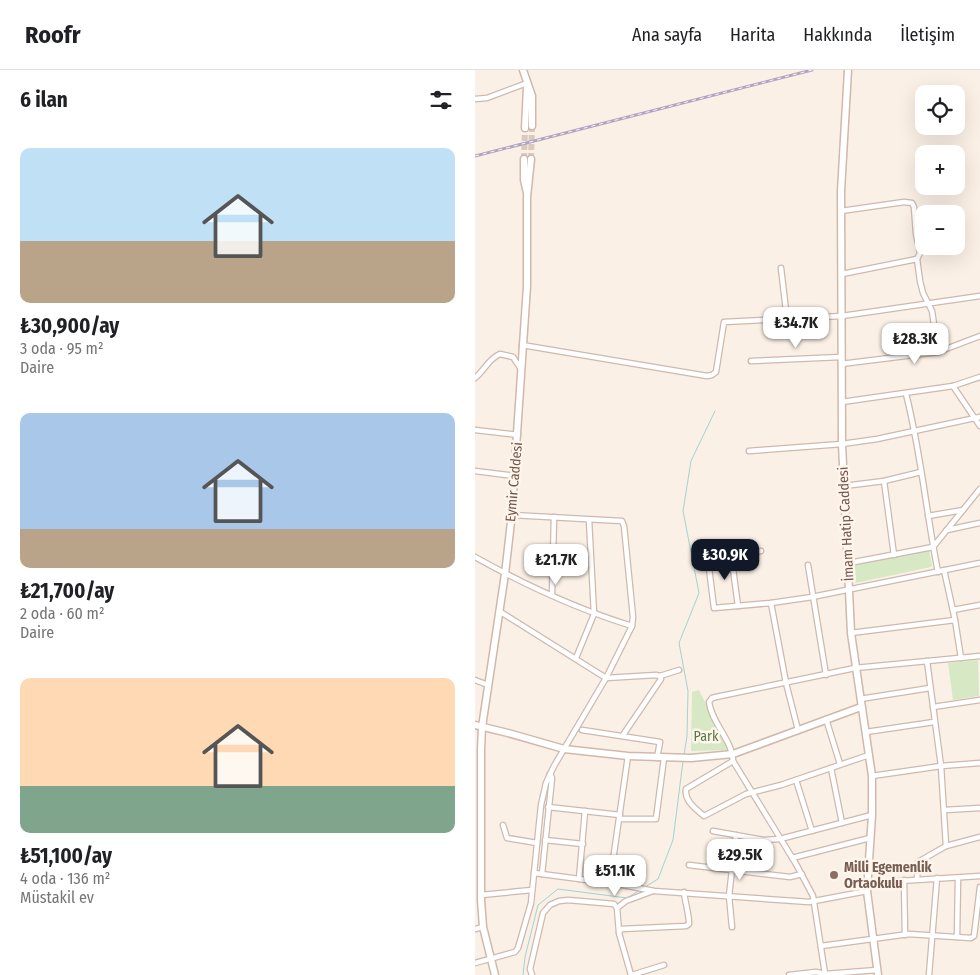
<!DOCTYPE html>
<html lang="tr">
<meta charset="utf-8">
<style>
:root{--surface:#fff;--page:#f6f6f6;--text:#202124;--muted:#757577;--line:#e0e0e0;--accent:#111827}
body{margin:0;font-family:"Fira Sans Condensed",sans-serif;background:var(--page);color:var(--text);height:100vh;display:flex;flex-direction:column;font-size:19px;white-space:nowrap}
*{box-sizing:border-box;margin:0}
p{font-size:16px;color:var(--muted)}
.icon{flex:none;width:28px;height:28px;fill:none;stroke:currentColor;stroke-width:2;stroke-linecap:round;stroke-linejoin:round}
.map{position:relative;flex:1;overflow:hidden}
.details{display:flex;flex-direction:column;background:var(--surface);width:475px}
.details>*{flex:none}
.controls{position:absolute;left:440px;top:15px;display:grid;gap:10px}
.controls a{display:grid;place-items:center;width:50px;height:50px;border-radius:10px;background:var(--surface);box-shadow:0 5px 20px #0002;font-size:25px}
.price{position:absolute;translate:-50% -42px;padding:0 11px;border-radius:10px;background:#fff;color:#222;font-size:16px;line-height:32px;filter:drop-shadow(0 1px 2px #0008)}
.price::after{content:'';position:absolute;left:50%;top:30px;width:15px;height:11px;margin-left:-8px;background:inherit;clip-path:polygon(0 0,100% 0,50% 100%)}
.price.current{background:var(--accent);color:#fff}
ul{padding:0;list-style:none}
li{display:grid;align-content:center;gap:10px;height:265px;padding:0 20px}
li span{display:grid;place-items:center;height:155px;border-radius:10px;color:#555}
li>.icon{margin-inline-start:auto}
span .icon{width:90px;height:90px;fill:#fffc;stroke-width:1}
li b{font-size:21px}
h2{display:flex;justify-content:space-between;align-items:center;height:60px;padding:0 20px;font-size:21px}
header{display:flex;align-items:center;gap:30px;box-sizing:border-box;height:70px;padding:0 25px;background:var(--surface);border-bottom:1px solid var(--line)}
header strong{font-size:24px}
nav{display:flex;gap:28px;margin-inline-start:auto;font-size:18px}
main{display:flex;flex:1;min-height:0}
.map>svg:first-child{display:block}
.green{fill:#d7e8c4}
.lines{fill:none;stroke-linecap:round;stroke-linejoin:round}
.stream{stroke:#a1d3d5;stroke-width:1}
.secondary-tunnel{stroke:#d9c9bf;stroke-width:6;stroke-dasharray:6 3;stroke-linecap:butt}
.street-casing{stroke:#ceb9af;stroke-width:7}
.secondary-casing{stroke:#d1b8ac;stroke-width:9}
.street{stroke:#fff;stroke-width:4.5}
.secondary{stroke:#fff;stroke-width:6}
.rail-casing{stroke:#b2a4c4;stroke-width:3}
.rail{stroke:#fef5eb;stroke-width:1;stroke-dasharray:4;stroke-linecap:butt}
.education-dot{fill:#8d6e63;stroke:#fef5eb;stroke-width:2}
.labels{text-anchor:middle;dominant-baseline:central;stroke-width:5;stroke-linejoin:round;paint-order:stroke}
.street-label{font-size:14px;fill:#73554c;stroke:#fef5eb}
.park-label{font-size:14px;fill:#597844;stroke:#fef5eb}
.education-label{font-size:14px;font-weight:bold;fill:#785e54;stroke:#fef5eb;text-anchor:start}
</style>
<header>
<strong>Roofr</strong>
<nav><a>Ana sayfa</a><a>Harita</a><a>Hakkında</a><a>İletişim</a></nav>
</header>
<main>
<section class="details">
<h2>6 ilan<svg class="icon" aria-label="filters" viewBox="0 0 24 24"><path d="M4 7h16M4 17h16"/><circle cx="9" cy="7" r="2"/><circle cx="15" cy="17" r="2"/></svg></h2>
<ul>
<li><span style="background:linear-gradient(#bfe0f5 60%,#b9a48a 0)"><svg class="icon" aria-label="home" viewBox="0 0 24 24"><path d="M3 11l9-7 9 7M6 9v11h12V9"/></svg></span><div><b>₺30,900/ay</b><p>3 oda · 95 m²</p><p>Daire</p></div></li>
<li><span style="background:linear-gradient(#a9c7e8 75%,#b9a48a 0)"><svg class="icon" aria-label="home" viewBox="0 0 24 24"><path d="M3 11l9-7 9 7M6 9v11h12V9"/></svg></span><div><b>₺21,700/ay</b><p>2 oda · 60 m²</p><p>Daire</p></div></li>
<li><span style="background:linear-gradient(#ffd9b3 70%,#7fa58c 0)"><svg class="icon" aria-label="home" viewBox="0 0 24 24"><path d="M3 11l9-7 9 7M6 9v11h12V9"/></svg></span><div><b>₺51,100/ay</b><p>4 oda · 136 m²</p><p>Müstakil ev</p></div></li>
</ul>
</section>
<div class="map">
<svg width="505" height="905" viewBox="0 0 505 905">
<rect width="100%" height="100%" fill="#fbf0e5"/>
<g class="green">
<path d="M454,480L457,495L456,497L380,513L379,495Z"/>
<path d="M503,590L504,626L478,630L473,593Z"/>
<path d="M224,620L254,680L216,681L217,622Z"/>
</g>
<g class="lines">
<g class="stream">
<path d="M209,685L212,666L213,621L204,573L224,523L208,441L216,391L240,341"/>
<path d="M170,817L183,809L198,770L208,691"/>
<path d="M48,905L50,887L63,835L83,819L152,828L165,820"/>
</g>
<g class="secondary-tunnel">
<path d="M49,89L50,58"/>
<path d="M56,89L57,56"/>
</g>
<defs>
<g id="street">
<path d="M0,29L12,28L52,13"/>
<path d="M366,141L429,132L437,133L439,137L441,164L445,183L442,189L445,211L448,223L457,241L463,282"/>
<path d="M306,198L312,249"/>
<path d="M367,204L442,189"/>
<path d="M47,275L232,306L237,305L241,302L249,252L367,246L505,226"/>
<path d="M276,291L366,287"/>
<path d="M366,294L463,282L505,266"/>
<path d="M0,308C10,300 13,289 25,284L38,287L46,299"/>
<path d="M478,316L505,356"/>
<path d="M431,324C446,382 451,442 463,502"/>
<path d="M367,332L478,316L505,307"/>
<path d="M0,360L43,365"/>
<path d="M274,381L367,374L402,369L505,347"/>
<path d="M0,401L40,406"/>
<path d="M409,411L419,485"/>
<path d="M369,416L409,411L446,402"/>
<path d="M453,446L488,440"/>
<path d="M472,460L505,453"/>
<path d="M286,481L235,487L233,490L239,538L296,533L337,527L505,493"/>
<path d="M256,484L263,536"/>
<path d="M0,487C50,515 102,539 157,556"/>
<path d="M374,493L458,477L505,419"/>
<path d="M333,495L351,605"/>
<path d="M469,500L480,550L486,588"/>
<path d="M77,525L79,447"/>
<path d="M296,533L311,613L323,660"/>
<path d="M478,540L505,535"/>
<path d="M24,541L131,608L181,605L185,606L186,609L148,665"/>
<path d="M376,563L480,550"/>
<path d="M101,588L119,544L114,450"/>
<path d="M185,606L204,600"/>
<path d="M0,610L13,615"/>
<path d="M385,629L455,618"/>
<path d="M458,637L505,630"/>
<path d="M351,649L365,694"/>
<path d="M107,660L185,672L182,688"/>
<path d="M391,662L459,652"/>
<path d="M258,691L211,719C209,731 221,739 229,746L271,724L306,715L394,685"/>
<path d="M356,698L367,753"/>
<path d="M397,706L466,696L505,693"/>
<path d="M321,710L337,761"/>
<path d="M73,737L145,745"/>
<path d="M470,740L505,738"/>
<path d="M145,749H181L189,688"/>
<path d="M28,755L32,768L62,773"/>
<path d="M238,761L289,770L305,769L397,745"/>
<path d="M70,770L108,774"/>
<path d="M471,776L505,767"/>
<path d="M317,788L395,768"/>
<path d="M214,795L315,807L327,804"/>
<path d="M59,803L127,812L135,811L153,686"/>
<path d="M67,804L77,708L75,704"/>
<path d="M104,809L110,741"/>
<path d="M442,809L443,792L471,776L466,696L452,591"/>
<path d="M429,810L430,865"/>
<path d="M132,812L179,821L334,832L392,821"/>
<path d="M393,813L505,806"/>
<path d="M6,825L57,820"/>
<path d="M257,857L254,826L261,765"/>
<path d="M0,859L8,857"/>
<path d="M144,862L142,838L151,831L178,821"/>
<path d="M482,867L483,808"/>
<path d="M346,876L434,864L496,868L499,866L505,817"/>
<path d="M0,893L40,882L43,878L56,833L66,735L71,713L79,696L131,608L157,556L158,547L149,456L147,451L37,445"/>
<path d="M350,904L338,826L321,794L258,691C257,669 237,654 234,632L237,628L241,627L380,598L505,586"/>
<path d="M57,905L55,899L68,843L75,835L84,831L93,830L139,834L142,838"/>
<path d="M156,905L144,863L146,859L211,856L214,854C214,844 210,832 209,822"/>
<path d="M157,905L189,895"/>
<path d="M314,905L341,902L350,904L402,900"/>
<path d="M454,905L462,808"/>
</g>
<g id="secondary">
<path d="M48,0L57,26V56"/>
<path d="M373,0L366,121L367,374L376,563L397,706V745L392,821L403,905"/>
<path d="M50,58L52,17"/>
<path d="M49,89V110L52,123"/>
<path d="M0,655L33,663L89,679L153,686L216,688L258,684L386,637"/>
<path d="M20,905L8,857L6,830V680L7,657L30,504L36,452L52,216V127L56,89"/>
</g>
</defs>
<use href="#street" class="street-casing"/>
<use href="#secondary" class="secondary-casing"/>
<use href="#street" class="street"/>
<use href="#secondary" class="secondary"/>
<defs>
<path id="rail" d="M0,86L337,0"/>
</defs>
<use href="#rail" class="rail-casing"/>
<use href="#rail" class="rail"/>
</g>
<circle class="education-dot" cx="359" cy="805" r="5"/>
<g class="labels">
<g class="street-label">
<text transform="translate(39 412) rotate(-85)">Eymir Caddesi</text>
<text transform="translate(371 454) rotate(-93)">İmam Hatip Caddesi</text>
</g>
<g class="park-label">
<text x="231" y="666">Park</text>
</g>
<g class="education-label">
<text x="369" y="797">Milli Egemenlik<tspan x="369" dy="16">Ortaokulu</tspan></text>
</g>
</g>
</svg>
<div class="controls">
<a><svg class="icon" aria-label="locate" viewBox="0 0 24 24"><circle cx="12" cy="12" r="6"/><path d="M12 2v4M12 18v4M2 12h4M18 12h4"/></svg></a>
<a>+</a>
<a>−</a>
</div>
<b class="price" style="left:321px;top:279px">₺34.7K</b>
<b class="price" style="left:440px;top:295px">₺28.3K</b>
<b class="price current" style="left:250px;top:511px">₺30.9K</b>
<b class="price" style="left:81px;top:516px">₺21.7K</b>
<b class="price" style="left:265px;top:811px">₺29.5K</b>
<b class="price" style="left:140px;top:827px">₺51.1K</b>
</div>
</main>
